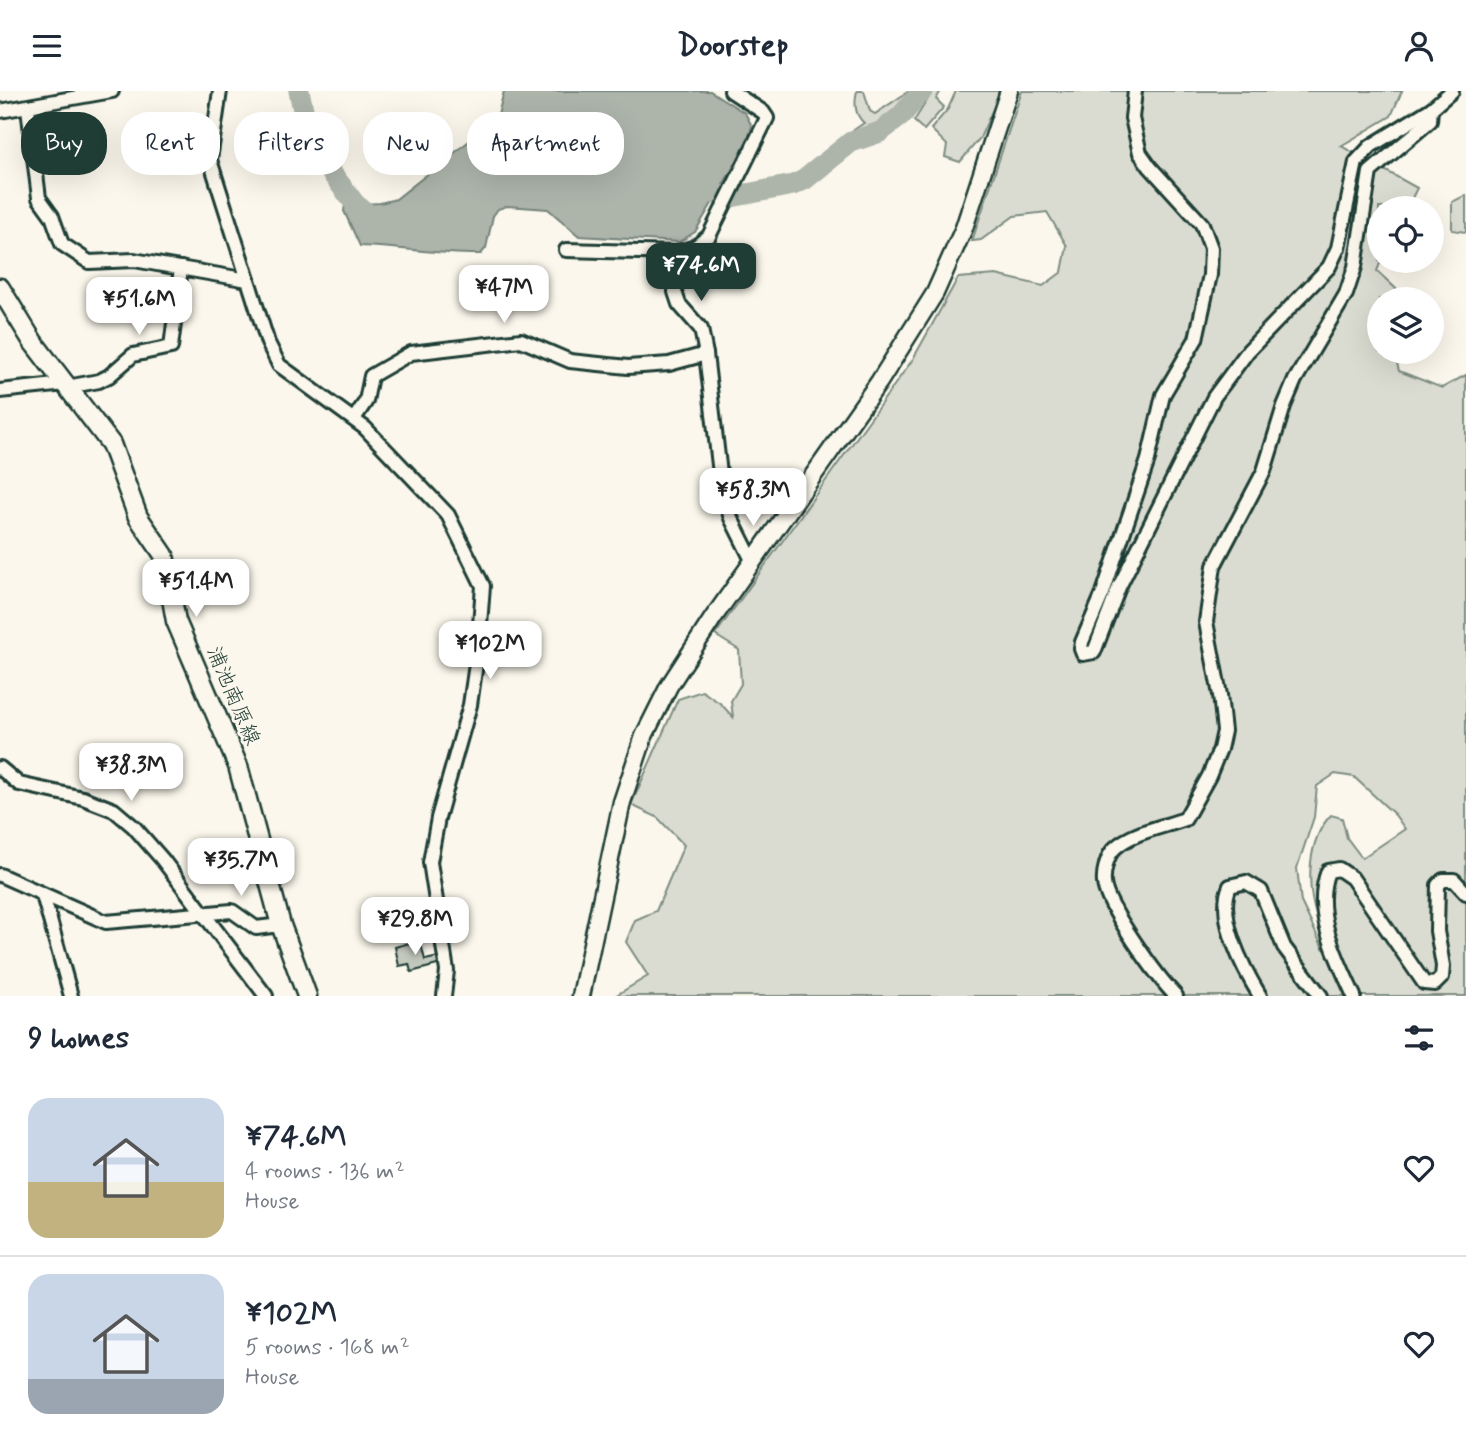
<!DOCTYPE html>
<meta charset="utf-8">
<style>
:root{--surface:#fff;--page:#f6f6f7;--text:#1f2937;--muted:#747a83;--line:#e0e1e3;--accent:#1f3d34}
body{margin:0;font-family:Mynerve,"Klee One",sans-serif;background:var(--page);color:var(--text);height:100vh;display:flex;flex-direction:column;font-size:26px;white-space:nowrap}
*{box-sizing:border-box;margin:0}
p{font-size:23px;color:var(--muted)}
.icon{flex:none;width:38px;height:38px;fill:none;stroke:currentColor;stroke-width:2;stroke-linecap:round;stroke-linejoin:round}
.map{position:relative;height:905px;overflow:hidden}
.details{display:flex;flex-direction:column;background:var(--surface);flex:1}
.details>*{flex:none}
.banner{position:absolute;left:21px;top:21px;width:700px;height:63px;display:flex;gap:14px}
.fabs{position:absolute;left:1367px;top:105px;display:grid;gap:14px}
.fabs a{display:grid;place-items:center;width:77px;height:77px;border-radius:50%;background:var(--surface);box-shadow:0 7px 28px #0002;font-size:35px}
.price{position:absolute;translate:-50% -60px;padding:0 16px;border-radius:14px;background:#fff;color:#222;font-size:23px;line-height:46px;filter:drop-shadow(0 2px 4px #0008)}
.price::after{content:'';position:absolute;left:50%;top:42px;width:21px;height:16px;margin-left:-10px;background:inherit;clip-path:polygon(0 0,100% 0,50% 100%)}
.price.current{background:var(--accent);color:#fff}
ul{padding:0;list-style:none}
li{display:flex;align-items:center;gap:21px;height:175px;padding:0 28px}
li+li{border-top:2px solid var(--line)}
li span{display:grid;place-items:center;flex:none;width:196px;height:140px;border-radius:21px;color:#555}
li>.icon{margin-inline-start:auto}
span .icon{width:84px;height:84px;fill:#fffc;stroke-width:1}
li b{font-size:30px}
h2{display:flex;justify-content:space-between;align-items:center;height:84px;padding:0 28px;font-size:30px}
.tag{padding:0 24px;border-radius:28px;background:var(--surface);box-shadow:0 7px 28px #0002;font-size:24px;line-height:63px}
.tag.current{background:var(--accent);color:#fff}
header{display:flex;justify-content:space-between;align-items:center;height:91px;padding:0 28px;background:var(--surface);font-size:32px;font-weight:800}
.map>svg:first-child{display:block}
.green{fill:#dbdcd1;stroke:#7d8c82;stroke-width:2;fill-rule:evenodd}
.water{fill:#adb4aa;stroke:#74847b;stroke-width:2}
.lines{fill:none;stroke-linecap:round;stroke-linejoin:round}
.river{stroke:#adb4aa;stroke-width:21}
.building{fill:#c4c9be;stroke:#1f3d34;stroke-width:2}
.minor-casing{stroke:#1f3d34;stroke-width:18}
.tertiary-casing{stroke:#1f3d34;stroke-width:21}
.secondary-casing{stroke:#1f3d34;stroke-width:23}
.minor{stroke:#fbf7ec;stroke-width:12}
.tertiary{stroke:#fbf7ec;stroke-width:16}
.secondary{stroke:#fbf7ec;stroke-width:18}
.labels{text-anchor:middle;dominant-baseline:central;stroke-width:6;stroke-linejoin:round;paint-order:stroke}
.street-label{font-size:21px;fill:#1f3d34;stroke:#fbf7ec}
</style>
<header><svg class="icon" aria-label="menu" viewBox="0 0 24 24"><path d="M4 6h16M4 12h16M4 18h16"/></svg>Doorstep<svg class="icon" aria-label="person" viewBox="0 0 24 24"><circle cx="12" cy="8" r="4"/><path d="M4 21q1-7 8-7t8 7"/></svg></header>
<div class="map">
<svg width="1466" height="905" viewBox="0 0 1466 905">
<rect width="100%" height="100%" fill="#fbf7ec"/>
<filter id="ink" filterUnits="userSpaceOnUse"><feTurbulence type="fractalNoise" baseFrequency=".0143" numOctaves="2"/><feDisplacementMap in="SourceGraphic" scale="14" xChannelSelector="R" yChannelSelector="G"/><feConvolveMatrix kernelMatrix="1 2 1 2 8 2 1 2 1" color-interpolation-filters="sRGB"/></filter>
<g filter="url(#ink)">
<g class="green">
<path d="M857,0H864L870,20L875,23L909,0H916L896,24L837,57L842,47L864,32C855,24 854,12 857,0Z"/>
<path d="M933,0H941L936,8L944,16L924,39L914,30Z"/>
<path d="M956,0H1001L980,47L960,71L945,66L947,54L931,38L948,18Z"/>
<path d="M1022,0H1402L1391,25L1341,55L1417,97L1407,117H1379V170H1381L1377,180L1407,208H1379V261H1394L1399,280L1442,297L1466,284V905H615L648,885L626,851L635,829L656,820L684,754L657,726L631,714L678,608L702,600L721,613L733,626L731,610L741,593L739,559L715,544L913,268L958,187L996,184L1043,195L1062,181L1067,155L1047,121L1014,125L981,149L972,150ZM1335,683L1354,686L1395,724L1405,738L1362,767L1347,747L1342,727L1331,724C1307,749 1306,795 1317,827C1322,842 1334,855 1341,869L1323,857L1301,811L1297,777L1314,726L1317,695Z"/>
<path d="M1466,104V141L1452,139V111Z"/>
</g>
<path class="water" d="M504,0H710L745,22L752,35L746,55L695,141L679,151L579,145L548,118L507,115L498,118L493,125L486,157L481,163C440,164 401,156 360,155L344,120L345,114L380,112L396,108L497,28Z"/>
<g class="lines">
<g class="river">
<path d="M299,0L311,55L356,114L376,129"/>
<path d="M692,93L726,107L793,94L804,89L851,51L880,41L901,25L922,0"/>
</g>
</g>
<path class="building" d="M420,849L425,869L439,866L441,873L411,881L409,873L399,875L395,856Z"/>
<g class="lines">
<defs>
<g id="minor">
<path d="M220,0L210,69L268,252L279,274L365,337L448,424L483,495L478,559L470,614L438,727L430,771L447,880L444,905"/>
<path d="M1135,0L1132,27L1140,62L1150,76L1202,133L1211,157L1210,184L1196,248L1163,304L1148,369L1103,502L1082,551L1081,558L1083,563L1094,561L1119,496L1214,306L1248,260L1329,176L1338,157L1356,71L1371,55L1431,18L1452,0"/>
<path d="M28,17L39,107L52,125L62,153L89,171L134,169L248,189"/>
<path d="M0,20L112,0"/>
<path d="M566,159L676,162L695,156L709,145L767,27L763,21L731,0"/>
<path d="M676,162L675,201L679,213L701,238L706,263L722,400L731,427L753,471"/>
<path d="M67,296L99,290L109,285L133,264L171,256L181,177"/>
<path d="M0,300L65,293"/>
<path d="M354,328L366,310L371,285L411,262L521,249L570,270L628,276L669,273L706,263"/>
<path d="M0,677L19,693L83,707L114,719L134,736L162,768L266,905"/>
<path d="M0,784L106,831L232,820L256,837L281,834"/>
<path d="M43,804L71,905"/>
<path d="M1176,905C1158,887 1106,815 1104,792C1103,781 1107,764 1115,757C1132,741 1163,736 1185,728L1209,685L1220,658L1224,640L1220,604L1206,531L1214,475L1264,380L1284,315L1295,289L1346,203L1355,176L1370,81L1430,30L1431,18"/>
<path d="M1260,905C1243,877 1216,826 1230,795L1246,791L1261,800L1284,856L1321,905"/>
<path d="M1354,905C1337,867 1312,822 1328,780L1339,778L1352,787L1424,892L1435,893L1442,886L1443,875L1437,840L1438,794L1443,789H1454L1466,802"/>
</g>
<path id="tertiary" d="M581,905L622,711L644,645L669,595L713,527L879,291L935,202L964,137L1009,0"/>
<path id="secondary" d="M0,197L33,251L111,353L138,426L164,464L176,530L238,675L281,834L307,905"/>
</defs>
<use href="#minor" class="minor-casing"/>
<use href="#tertiary" class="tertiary-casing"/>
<use href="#secondary" class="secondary-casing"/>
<use href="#minor" class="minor"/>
<use href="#tertiary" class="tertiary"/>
<use href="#secondary" class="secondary"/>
</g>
</g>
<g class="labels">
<g class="street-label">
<text transform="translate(233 605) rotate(67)">浦池南原線</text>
</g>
</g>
</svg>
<div class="fabs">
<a><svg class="icon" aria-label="locate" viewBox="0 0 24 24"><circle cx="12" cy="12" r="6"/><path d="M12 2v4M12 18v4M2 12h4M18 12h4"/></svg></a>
<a><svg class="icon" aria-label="layers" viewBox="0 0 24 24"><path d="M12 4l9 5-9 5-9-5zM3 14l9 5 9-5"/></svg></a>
</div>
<b class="price current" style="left:701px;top:212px">¥74.6M</b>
<b class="price" style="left:504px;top:234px">¥47M</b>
<b class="price" style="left:139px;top:246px">¥51.6M</b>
<b class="price" style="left:753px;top:437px">¥58.3M</b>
<b class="price" style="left:196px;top:528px">¥51.4M</b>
<b class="price" style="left:490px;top:590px">¥102M</b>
<b class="price" style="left:131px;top:712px">¥38.3M</b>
<b class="price" style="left:241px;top:807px">¥35.7M</b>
<b class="price" style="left:415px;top:866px">¥29.8M</b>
<div class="banner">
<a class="tag current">Buy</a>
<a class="tag">Rent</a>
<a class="tag">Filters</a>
<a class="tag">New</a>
<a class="tag">Apartment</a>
</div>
</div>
<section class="details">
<h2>9 homes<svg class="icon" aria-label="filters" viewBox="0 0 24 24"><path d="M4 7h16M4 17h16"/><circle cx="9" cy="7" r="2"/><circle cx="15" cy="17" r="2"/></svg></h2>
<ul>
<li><span style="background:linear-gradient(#c9d6e8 60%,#c2b280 0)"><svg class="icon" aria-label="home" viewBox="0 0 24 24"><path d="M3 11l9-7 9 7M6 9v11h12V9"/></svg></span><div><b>¥74.6M</b><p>4 rooms · 136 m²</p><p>House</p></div><svg class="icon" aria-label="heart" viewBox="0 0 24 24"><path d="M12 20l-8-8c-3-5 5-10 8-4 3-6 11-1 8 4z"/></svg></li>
<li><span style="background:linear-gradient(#c9d6e8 75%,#9aa5b1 0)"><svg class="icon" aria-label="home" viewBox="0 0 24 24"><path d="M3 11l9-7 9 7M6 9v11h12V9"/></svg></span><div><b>¥102M</b><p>5 rooms · 168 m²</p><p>House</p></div><svg class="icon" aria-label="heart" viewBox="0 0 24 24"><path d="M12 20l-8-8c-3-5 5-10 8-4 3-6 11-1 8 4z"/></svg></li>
</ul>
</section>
